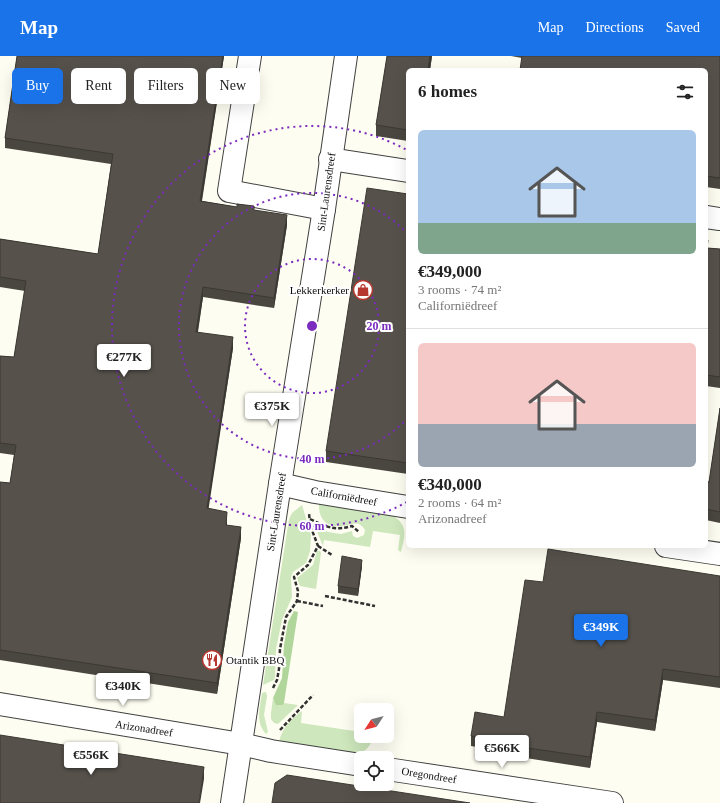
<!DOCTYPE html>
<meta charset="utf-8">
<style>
:root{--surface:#fff;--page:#f2f2f2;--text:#222;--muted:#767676;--line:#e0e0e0;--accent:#1a73e8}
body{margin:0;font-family:Georgia,serif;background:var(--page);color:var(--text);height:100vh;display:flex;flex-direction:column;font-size:15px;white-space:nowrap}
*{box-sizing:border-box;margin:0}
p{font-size:13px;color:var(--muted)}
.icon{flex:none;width:22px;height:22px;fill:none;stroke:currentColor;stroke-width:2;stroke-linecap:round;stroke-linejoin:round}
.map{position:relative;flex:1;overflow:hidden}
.drawer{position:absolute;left:406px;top:12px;width:302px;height:480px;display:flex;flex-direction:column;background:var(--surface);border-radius:6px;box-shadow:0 4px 16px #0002}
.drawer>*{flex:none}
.guide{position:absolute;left:12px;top:12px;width:334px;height:36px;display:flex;gap:8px}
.needle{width:26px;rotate:234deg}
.tools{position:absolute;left:354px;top:647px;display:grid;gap:8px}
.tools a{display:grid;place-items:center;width:40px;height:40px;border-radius:6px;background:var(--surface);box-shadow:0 4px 16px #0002;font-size:20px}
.price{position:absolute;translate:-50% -34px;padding:0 9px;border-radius:4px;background:#fff;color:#222;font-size:13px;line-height:26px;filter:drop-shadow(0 1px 2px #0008)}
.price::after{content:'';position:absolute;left:50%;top:24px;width:12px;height:9px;margin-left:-6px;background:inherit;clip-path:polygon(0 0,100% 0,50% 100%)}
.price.active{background:var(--accent);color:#fff}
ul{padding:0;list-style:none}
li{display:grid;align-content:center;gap:8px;height:212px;padding:0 12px}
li+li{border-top:1px solid var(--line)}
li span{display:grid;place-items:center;height:124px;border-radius:6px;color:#555}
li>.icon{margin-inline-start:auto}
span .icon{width:72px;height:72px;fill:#fffc;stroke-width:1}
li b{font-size:17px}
h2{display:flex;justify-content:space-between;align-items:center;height:48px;padding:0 12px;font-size:17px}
.chip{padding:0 14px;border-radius:6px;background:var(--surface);box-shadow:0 4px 16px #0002;font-size:14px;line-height:36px}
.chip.active{background:var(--accent);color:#fff}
header{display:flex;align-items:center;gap:24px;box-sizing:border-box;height:56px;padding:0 20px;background:var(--accent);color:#fff}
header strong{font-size:19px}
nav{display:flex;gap:22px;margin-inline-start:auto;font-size:14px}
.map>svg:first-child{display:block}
.green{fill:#cee7bc}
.forest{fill:#b0d69c}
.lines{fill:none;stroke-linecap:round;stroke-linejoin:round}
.minor-casing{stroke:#414141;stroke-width:24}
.path{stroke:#303030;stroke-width:2.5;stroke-dasharray:4 2;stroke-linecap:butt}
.minor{stroke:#fff;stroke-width:22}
.wall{fill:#4a4640}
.shaded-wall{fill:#3c3934}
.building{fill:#56514b;stroke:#3c3934}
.ring{fill:none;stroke:#7b2cbf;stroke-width:2;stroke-dasharray:2 4}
.labels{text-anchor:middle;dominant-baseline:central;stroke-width:4;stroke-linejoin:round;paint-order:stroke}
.street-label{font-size:11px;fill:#0e0e0e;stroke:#fff}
.poi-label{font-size:11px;fill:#0e0e0e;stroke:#fff;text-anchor:end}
.centre{fill:#7b2cbf;stroke:#fff;stroke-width:2}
.ring-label{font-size:12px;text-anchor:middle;font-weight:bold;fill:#7b2cbf;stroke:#fff;stroke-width:4;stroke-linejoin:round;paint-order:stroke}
</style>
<header>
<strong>Map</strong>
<nav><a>Map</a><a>Directions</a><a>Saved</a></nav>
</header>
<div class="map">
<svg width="720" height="747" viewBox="0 0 720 747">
<rect width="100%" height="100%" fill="#fefdf1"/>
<g class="green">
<path d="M319,446L388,457C408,467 406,476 401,496L398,494L400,479L373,475L370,491L324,484L323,490L316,473L315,470L317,469L328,476L341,478L352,475L353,480L357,482L364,479L365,474C358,463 352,469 343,470C325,472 318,462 319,446Z"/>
<path d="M302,449L311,479L310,495L306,507L293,516L291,521L292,541L282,564L276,593L275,621L274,624L263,629L289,463L292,457Z"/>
<path d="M317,495H320L321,497L316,533L300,530L297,522L313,509Z"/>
<path d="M266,636L267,640L264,659L268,676L266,678C255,666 260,651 262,637Z"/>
<path d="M273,642L274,645L283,649L284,647L298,649L278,668L274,667L271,663V657Z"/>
<path d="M302,655L301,667L361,676V680H373C371,691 365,697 354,698L279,686C282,672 291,663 302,655Z"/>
</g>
<path class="forest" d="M294,555L298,556L284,647L283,649H276L273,642L282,622L284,589L288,566Z"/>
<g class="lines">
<defs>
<g id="minor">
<path d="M250,0L229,135L324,153"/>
<path d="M330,103L408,115"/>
<path d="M706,161L720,163"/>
<path d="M280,428L315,436L408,451"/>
<path d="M666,490L720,498"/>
<path d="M0,648L241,688L271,695L361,709"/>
<path d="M387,713L612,747"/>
<path d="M232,747L280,428L324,153L346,0"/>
</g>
</defs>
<use href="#minor" class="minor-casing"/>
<g class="path">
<path d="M310,463C326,471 334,475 352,470L359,476"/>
<path d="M318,490L332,499"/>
<path d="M325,540L375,550"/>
<path d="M297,545L323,550"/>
<path d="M273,632L277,624L279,613L280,593L286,561L297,545L298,535L294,521L308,509L318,490L310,469L309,457"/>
<path d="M280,674L313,639"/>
</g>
<use href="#minor" class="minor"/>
</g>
<g class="wall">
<path d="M17,0H224L202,145L254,154L287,169L274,252L203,241L198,276L233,292L208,452L227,466V469L241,482L217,638L0,604V426L10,427L14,399L0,397V300L14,301L25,235L0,231V183L98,198L111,108L5,92V82Z"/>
<path d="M387,0H432L430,14H408V85L376,80V69Z"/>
<path d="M511,0H720V133L706,131V14L522,2Z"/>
<path d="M408,138V418L326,406V395Z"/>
<path d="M706,184L708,192L720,193V332L706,330Z"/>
<path d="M720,352V467L706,464V425L709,426Z"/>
<path d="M362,510L358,540L338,537V530Z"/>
<path d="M720,520V632L663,624L655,675L597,666L590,712L500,698V695L471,690V680L504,661L543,526Z"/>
</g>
<g class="shaded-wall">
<path d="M223,0H224L200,155V145Z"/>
<path d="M430,0H432L430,14H428Z"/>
<path d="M287,159V169L274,252V242Z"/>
<path d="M203,231V241L196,286V276Z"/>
<path d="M233,281V292L207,463V452Z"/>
<path d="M227,456V466L226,479V469Z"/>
<path d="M241,471V482L217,638V627Z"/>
<path d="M362,504V510L358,540V533Z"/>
<path d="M663,613V624L655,675V664Z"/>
<path d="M597,656V666L590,712V701Z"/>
<path d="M204,711V723L200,747H199Z"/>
</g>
<g class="building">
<path d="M17,0H223L200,145L237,151V148L254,150V154L287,159L274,242L203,231L196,276L233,281L207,452L227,456L226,469L241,471L217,627L0,594V426L10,427L16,389L0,387V300L14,301L26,225L0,221V183L98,198L113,98L5,82Z"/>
<path d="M387,0H430L428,14H408V74L376,69Z"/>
<path d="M522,0H720V122L706,120V14H520Z"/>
<path d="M367,132L408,138V407L326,395Z"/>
<path d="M706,184H708L707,192L720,193V321L706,319Z"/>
<path d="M720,352V456L706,453V425L709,426Z"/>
<path d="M548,493L720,520V621L663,613L655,664L597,656L590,701L500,688V684L471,680L475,656L504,661L525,524L543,526Z"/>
<path d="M342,500L362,504L358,533L338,530Z"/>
<path d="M0,679L204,711L199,747H0Z"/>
<path d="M287,719L470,747H272L275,727Z"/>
</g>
<g class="ring">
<circle cx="312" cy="270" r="67"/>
<path d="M408 362A133 133 0 1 1 408 178"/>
<path d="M407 446A200 200 0 1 1 407 94"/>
</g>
<defs>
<symbol id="shop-ring" viewBox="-11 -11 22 22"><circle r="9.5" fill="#fff" stroke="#b6372f" stroke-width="1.5"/><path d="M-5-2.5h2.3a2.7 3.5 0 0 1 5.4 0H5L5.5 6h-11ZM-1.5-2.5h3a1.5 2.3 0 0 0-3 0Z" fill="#b6372f"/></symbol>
<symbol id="restaurant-ring" viewBox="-11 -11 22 22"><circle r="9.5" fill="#fff" stroke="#b6372f" stroke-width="1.5"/><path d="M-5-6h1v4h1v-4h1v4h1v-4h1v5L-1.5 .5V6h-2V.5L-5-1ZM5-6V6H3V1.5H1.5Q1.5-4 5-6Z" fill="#b6372f"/></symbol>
</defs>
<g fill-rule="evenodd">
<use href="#shop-ring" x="352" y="223" width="22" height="22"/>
<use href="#restaurant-ring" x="201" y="593" width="22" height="22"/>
</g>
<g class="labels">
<g class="street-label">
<text transform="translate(326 136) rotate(-82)">Sint-Laurensdreef</text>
<text transform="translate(344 440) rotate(10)">Californiëdreef</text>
<text transform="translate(276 456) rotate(-81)">Sint-Laurensdreef</text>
<text transform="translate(144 672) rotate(9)">Arizonadreef</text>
<text transform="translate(429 719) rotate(9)">Oregondreef</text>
</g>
<g class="poi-label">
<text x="349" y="234">Lekkerkerker</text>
<text x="226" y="604" text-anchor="start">Otantik BBQ</text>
</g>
</g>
<circle cx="312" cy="270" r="6" class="centre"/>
<g class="ring-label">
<text x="379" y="274">20 m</text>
<text x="312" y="407">40 m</text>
<text x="312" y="474">60 m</text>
</g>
</svg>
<div class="tools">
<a><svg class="needle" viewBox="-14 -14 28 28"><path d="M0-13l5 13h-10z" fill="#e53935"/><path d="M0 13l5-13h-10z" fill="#767676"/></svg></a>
<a><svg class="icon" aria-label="locate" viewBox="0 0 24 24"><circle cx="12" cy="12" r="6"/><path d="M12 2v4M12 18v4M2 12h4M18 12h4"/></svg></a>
</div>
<b class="price" style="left:124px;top:322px">€277K</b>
<b class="price" style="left:272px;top:371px">€375K</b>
<b class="price active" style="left:601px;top:592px">€349K</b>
<b class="price" style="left:123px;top:651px">€340K</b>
<b class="price" style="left:502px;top:713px">€566K</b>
<b class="price" style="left:91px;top:720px">€556K</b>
<div class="guide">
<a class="chip active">Buy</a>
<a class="chip">Rent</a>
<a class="chip">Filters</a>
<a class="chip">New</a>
</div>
<section class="drawer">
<h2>6 homes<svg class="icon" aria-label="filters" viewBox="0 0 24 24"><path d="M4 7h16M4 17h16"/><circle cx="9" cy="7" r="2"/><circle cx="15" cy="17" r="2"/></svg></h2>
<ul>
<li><span style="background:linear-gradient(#a9c7e8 75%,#7fa58c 0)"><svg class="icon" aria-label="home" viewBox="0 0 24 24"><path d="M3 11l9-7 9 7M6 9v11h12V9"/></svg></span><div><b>€349,000</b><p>3 rooms · 74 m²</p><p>Californiëdreef</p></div></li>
<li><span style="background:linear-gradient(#f6c9c9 65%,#9aa5b1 0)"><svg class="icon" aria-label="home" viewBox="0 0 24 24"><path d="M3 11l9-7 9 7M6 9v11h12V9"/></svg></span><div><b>€340,000</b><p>2 rooms · 64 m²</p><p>Arizonadreef</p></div></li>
</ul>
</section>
</div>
